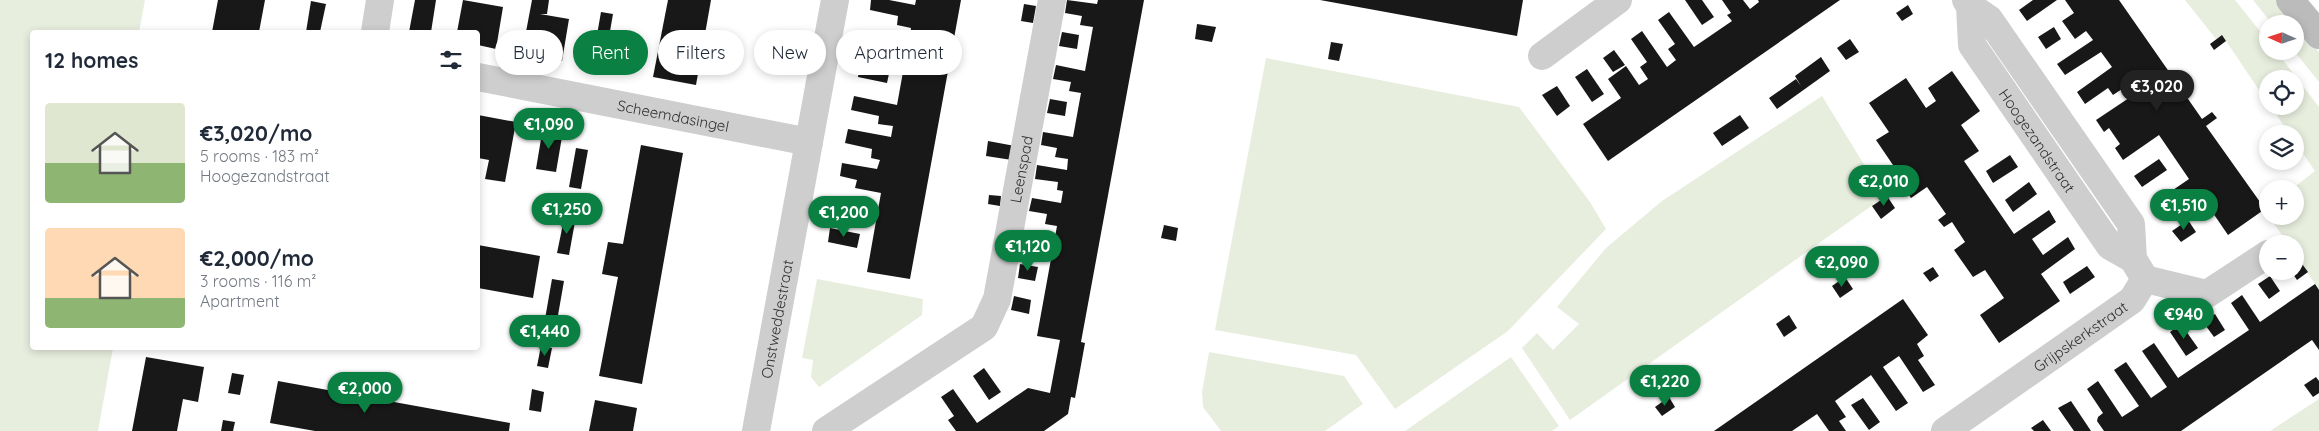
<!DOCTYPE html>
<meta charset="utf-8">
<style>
:root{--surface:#fff;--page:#f2f2f3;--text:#1f2937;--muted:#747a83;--accent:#0b8043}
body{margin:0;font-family:Quicksand,sans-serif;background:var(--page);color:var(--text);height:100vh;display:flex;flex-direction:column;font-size:19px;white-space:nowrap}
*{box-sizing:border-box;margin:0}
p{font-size:16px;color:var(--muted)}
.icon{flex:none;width:28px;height:28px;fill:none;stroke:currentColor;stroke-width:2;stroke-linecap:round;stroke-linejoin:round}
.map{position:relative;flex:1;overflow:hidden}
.panel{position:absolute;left:30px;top:30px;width:450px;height:320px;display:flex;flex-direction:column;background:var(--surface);border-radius:5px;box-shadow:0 2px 8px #0003}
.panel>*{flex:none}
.hud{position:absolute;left:495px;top:30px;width:475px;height:45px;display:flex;gap:10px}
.needle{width:32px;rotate:273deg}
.fabs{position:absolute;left:2259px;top:15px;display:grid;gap:10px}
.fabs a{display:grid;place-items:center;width:45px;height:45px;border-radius:50%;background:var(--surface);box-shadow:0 2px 8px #0003;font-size:25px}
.price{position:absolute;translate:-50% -42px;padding:0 11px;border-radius:18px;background:var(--accent);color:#fff;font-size:16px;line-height:32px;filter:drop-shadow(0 1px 2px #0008)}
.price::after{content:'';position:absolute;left:50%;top:30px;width:15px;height:11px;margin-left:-8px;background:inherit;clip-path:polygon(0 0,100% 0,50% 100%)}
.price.active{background:#222;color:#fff}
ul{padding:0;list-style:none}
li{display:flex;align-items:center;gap:15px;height:125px;padding:0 15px}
li span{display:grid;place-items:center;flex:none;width:140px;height:100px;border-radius:5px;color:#555}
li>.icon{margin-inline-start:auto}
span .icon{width:60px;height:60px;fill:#fffc;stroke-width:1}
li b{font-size:21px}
h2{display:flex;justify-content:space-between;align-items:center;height:60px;padding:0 15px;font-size:21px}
.tag{padding:0 18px;border-radius:22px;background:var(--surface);box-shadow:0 2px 8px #0003;font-size:18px;line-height:45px}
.tag.active{background:var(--accent);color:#fff}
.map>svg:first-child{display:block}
.green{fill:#e8eede}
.building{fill:#181818}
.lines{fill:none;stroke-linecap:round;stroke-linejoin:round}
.street{stroke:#cecece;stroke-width:28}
.secondary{stroke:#bbb;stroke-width:28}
.labels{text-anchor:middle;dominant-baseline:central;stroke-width:5;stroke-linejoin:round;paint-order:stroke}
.street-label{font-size:15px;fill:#313131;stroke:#fff}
</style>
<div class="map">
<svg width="2319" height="431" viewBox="0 0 2319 431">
<rect width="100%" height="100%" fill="#fff"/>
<g class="green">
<path d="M0,0H145L139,32H32V348H113L98,431H0Z"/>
<path d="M2185,0H2235L2267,40L2268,51H2276L2319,107V290L2295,254V244H2288L2269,216H2295V189H2292L2315,171L2295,142V134H2289L2271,106H2295V79H2268L2267,102L2222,35L2216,39Z"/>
<path d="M2253,0H2276L2319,52V82L2294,51L2295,24H2272Z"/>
<path d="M1266,58L1519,107L1590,202L1606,229L1508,331L1395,409L1356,355L1215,330Z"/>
<path d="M1822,96L1884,197L1570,420L1522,348L1537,333L1553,350L1579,324L1557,307L1606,248L1662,201Z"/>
<path d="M817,279L923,299L922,315L819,387L811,377L813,360L802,358Z"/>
<path d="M1209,352L1344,376L1363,404L1325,431H1221L1203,407L1202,392Z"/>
<path d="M1511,357L1559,426L1552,431H1405Z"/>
<path d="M2319,399V431H2270Z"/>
</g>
<g class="building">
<path d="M218,0H265L259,32H212Z"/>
<path d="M415,0H436L431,32H409Z"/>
<path d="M463,0L503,7L496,49L478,45V32H457Z"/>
<path d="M532,0H549L547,14H540L569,19L562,61L522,53Z"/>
<path d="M668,0H711L696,85L653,77Z"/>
<path d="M871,0H889L915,5L916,0H961L910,279L867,272L881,193L855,188L857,180L840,176L842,163L877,169L880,160L871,158L872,149L845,143L848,129L891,137L893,126L878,124L879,116L851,110L854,96L897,105L905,61L891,58L892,49L864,43L866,30L910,38L911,28L897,25L898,16L870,10Z"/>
<path d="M1067,0L1097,4L1098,0H1144L1081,342L1085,343L1075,398L1071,397L1068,414L1044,431H956L948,420L954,416L941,397L953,389L977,423L1028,388L1050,393L1060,340L1037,336L1057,226L1045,224L1047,214L1029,211L1032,198L1061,203L1063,191L1057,190L1058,182L1035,179L1037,165L1067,170L1068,159L1055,157L1057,148L1041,145L1043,132L1073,137L1081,93L1069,91L1071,82L1053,79L1056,65L1085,71L1093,27L1080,25L1082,16L1065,13Z"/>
<path d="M1320,0H1523L1517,36Z"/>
<path d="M1685,0H1702L1714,17L1702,25Z"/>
<path d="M1722,0H1743L1750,9L1759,2L1758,0H1840L1608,161L1583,124L1621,98L1608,79L1626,66L1639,85L1648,79L1640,67L1647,62L1631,39L1642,31L1667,67L1676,60L1668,49L1675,44L1658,20L1669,12L1694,47L1732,21L1727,15L1731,13Z"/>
<path d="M2033,0H2057L2027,21L2019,10Z"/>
<path d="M2065,0H2119L2202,119L2212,112L2217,118L2206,126L2265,209L2228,235L2202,197L2191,206L2185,198L2161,215L2154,203L2189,179L2159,135L2123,160L2115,148L2120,144L2109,128L2104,132L2096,120L2132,96L2125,87L2113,95L2108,88L2085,104L2077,92L2112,67L2101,52L2065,75L2057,64L2093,40L2086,31L2075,39L2062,21L2074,13Z"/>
<path d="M311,1L326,4L320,32H306Z"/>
<path d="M1024,4L1036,6L1033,23L1021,21Z"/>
<path d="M1908,5L1913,14L1902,21L1896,13Z"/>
<path d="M601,12L613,14L606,54L594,52Z"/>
<path d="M1197,24L1216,27L1212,42L1195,39Z"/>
<path d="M2054,27L2061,39L2046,49L2038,37Z"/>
<path d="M1062,32L1079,35L1077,49L1059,46Z"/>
<path d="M2222,35L2226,41L2214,50L2210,44Z"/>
<path d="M1850,39L1859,52L1846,60L1837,48Z"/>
<path d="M1331,42L1343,44L1339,61L1328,59Z"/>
<path d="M1614,50L1625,65L1613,72L1603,58Z"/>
<path d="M1821,57L1830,71L1777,109L1769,98L1796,79L1801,86L1795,76Z"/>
<path d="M860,63L890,69L887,83L858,77Z"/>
<path d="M1587,69L1604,94L1592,102L1575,77Z"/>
<path d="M1952,71L1980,111L1961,125L1979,151L1964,161L2014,234L2049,210L2056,222L2032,239L2043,255L2068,237L2075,249L2041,274L2060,301L1999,343L1980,315L2004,298L1985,270L1973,277L1954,250L1965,242L1952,222L1944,227L1938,220L1946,214L1927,187L1911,198L1892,170L1895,168L1876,140L1889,132L1869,103L1906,78L1926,108L1936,101L1928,88Z"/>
<path d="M1557,86L1570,106L1557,116L1542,95Z"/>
<path d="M1050,99L1067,102L1065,116L1047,113Z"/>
<path d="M478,115L516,122L505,182L485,179L489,160L478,158Z"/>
<path d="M1740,115L1749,128L1722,146L1713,133Z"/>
<path d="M543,127L563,131L556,172L536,169Z"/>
<path d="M988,141L1015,146L1012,160L986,156Z"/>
<path d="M641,145L683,153L642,384L599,376L618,277L602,274L608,242L623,244Z"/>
<path d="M576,148L588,150L581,189L569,187Z"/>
<path d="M2010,155L2018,167L1993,183L1986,171Z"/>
<path d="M2159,159L2167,170L2142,187L2134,176Z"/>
<path d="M2029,182L2037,194L2013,212L2005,200Z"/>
<path d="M989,195L1001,196L1000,206L988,204Z"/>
<path d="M836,196L865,201L863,215L834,209Z"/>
<path d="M1887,196L1895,208L1881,219L1872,206Z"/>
<path d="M565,214L576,216L569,255L557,253Z"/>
<path d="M2188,220L2196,232L2181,242L2172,231Z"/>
<path d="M1164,225L1178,228L1176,241L1161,238Z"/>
<path d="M830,228L860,234L857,248L828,242Z"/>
<path d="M1026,231L1044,234L1041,247L1023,244Z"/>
<path d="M478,245L540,256L533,298L478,288Z"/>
<path d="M2297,257L2308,272L2297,280L2291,271H2295V259Z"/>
<path d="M1020,264L1038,267L1035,281L1018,278Z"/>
<path d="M2087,266L2095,277L2070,294L2063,282Z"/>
<path d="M1933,267L1939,276L1930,282L1923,273Z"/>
<path d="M2270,276L2280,291L2269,299L2258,284Z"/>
<path d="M1845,277L1853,289L1840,298L1832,286Z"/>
<path d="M552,279L564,281L557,321L545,319Z"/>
<path d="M2315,284L2319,290V350L2312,340L2181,431H2104L2097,421L2098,417L2103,413L2087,389L2098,381L2122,417L2139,406L2114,370L2126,362L2151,398L2167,387L2142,351L2154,343L2178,378L2249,330L2231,303L2242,295L2260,322Z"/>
<path d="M1014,296L1031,300L1029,314L1011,310Z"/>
<path d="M1903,299L1928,335L1917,344L1924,356L1918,360L1935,385L1923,392L1899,356L1883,367L1908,403L1896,411L1871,375L1835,401L1846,417L1839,421L1846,431H1829L1817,414L1792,431H1714Z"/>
<path d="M2215,314L2225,330L2214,337L2203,322Z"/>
<path d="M1789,315L1797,328L1784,337L1776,324Z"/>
<path d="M2181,324L2198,348L2186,356L2170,332Z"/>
<path d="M541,346L552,348L548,368L537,366Z"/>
<path d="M146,357L204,367L198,402L183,399L177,431H132Z"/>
<path d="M984,368L1001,392L989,400L973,376Z"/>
<path d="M232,373L244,375L240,395L228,393Z"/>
<path d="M2316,377L2319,381V393L2313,397L2304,385Z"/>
<path d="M278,381L510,423L509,431H315L270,423Z"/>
<path d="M532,389L544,392L541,412L529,410Z"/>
<path d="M1669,397L1675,407L1662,416L1655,407Z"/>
<path d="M1863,398L1880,422L1869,430L1851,405Z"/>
<path d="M595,400L637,408L633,431H589Z"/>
<path d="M2071,401L2091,431H2074L2058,408Z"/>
<path d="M223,420L235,422L233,431H221Z"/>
<path d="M2043,420L2051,431H2034L2031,428Z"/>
</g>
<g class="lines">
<g class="street">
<path id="s1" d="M1966,0L1970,6L1972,45L2110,246L2133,259"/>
<path d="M1970,6L1989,19L2131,224L2133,259L2145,279"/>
<path d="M375,32L380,0"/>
<path d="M1542,56L1618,0"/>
<path id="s2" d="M478,77L809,142"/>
<path id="s3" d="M756,431L835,0"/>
<path id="s4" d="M826,431L984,327L997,299L1052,0"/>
<path id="s5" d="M1945,431L2132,300L2145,279L2207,294L2268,254"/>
</g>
<path class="secondary" d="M2290,0L2319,35"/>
</g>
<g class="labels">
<g class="street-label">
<text stroke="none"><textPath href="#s2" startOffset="199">Scheemdasingel</textPath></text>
<text stroke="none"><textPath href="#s1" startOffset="162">Hoogezandstraat</textPath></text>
<text stroke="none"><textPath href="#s4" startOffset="352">Leenspad</textPath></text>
<text stroke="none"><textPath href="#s3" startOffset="114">Onstweddestraat</textPath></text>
<text stroke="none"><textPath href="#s5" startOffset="165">Grijpskerkstraat</textPath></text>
</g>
</g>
</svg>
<div class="fabs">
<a><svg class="needle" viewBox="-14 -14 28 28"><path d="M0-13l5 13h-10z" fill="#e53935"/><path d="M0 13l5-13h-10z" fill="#747a83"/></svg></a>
<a><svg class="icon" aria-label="locate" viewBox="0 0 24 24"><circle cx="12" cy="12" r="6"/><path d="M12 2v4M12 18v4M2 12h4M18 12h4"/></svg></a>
<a><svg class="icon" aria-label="layers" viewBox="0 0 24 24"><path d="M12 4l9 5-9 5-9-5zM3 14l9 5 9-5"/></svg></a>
<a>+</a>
<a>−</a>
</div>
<b class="price active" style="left:2157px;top:112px">€3,020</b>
<b class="price" style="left:549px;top:150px">€1,090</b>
<b class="price" style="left:1884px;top:207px">€2,010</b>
<b class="price" style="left:2184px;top:231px">€1,510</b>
<b class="price" style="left:567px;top:235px">€1,250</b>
<b class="price" style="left:844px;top:238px">€1,200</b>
<b class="price" style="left:1028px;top:272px">€1,120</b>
<b class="price" style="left:1842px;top:288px">€2,090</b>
<b class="price" style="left:2184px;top:340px">€940</b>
<b class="price" style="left:545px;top:357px">€1,440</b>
<b class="price" style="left:1665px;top:407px">€1,220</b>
<b class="price" style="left:365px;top:414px">€2,000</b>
<div class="hud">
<a class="tag">Buy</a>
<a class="tag active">Rent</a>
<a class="tag">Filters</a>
<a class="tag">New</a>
<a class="tag">Apartment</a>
</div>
<section class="panel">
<h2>12 homes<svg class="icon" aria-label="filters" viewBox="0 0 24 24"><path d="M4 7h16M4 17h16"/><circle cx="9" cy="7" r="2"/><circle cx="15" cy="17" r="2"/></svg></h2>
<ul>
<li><span style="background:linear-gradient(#dfe7d0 60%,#8fb573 0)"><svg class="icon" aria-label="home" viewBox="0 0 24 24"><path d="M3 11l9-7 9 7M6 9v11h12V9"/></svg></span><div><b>€3,020/mo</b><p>5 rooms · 183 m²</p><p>Hoogezandstraat</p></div></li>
<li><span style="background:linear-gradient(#ffd9b3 70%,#8fb573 0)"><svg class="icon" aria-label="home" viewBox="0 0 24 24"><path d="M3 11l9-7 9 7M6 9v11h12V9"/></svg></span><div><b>€2,000/mo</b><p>3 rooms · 116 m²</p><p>Apartment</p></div></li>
</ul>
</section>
</div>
